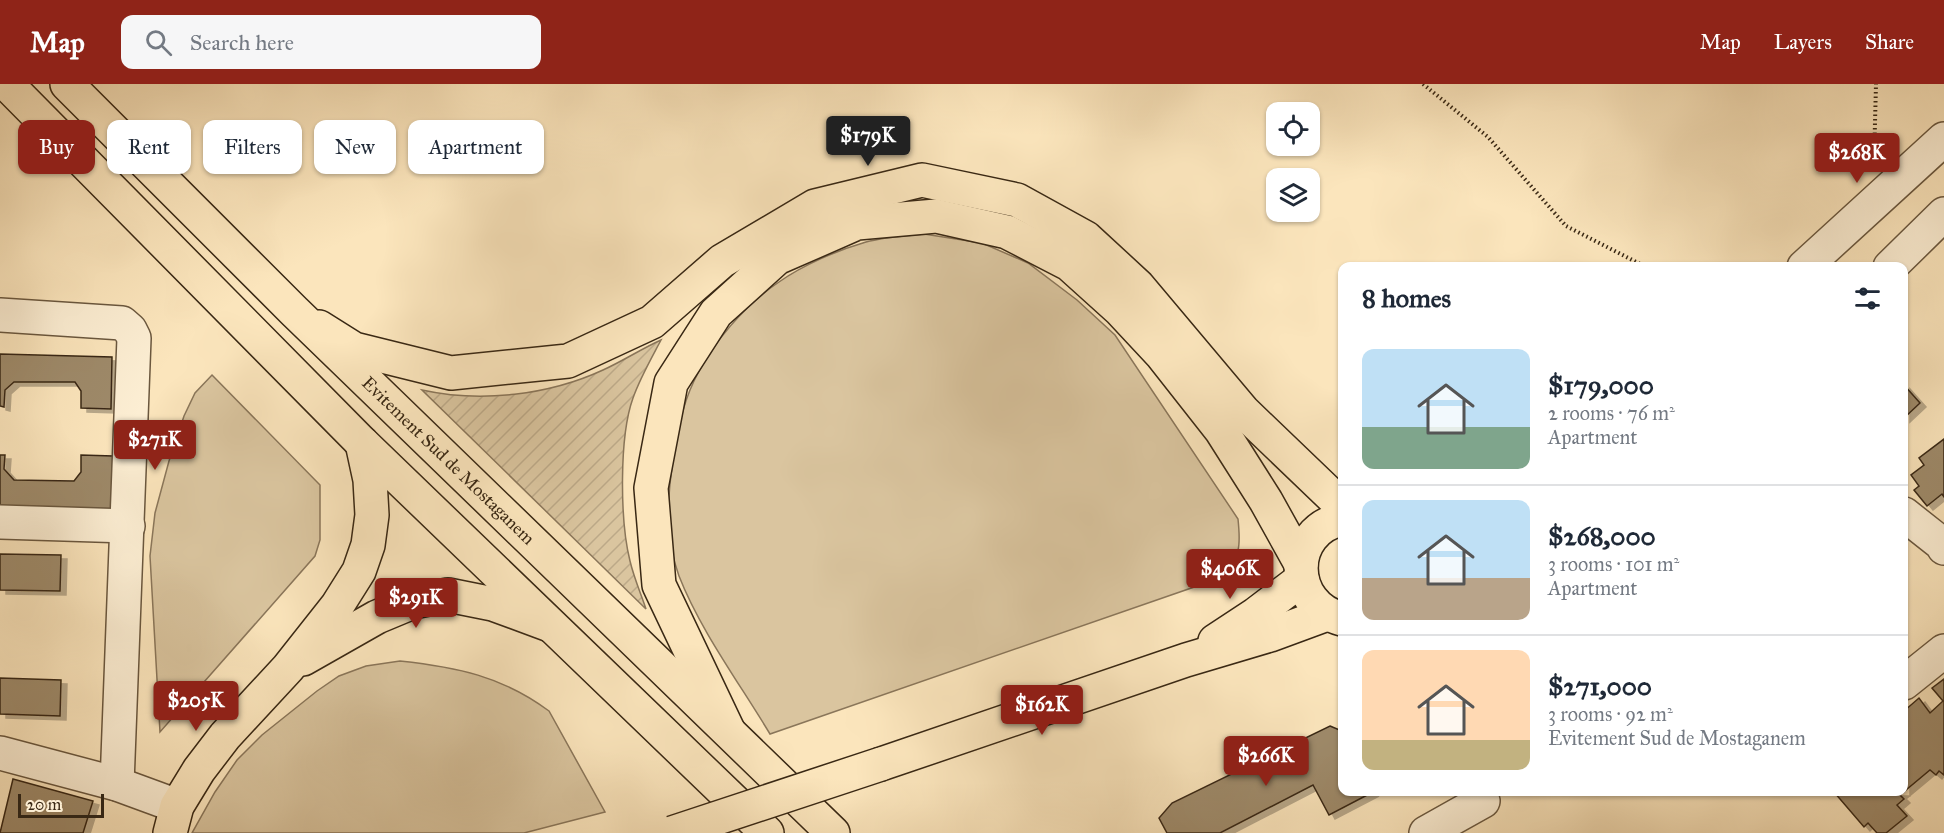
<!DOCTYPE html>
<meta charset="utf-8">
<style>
:root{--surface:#fff;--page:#f6f6f7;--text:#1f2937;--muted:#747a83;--line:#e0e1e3;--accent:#8f2418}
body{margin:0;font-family:"IM FELL Great Primer",serif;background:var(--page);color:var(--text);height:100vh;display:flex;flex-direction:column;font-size:22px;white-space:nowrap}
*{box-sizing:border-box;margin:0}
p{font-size:20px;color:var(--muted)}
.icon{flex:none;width:33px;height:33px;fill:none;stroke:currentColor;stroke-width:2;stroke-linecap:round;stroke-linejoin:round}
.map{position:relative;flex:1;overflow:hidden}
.details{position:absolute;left:1338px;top:178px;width:570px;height:534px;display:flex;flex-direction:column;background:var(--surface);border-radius:12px;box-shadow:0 2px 4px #0004}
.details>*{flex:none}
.hud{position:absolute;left:18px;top:36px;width:570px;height:54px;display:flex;gap:12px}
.controls{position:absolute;left:1266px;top:18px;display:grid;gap:12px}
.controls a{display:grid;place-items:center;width:54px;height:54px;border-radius:12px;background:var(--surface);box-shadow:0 2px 4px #0004;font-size:30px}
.scale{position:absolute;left:18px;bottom:15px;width:86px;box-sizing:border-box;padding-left:6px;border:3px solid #392814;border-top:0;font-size:16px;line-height:21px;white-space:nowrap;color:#392814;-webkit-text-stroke:4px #fceed3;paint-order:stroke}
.price{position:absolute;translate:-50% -51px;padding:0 14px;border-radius:6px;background:var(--accent);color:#fff;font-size:20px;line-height:39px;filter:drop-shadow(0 2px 3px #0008)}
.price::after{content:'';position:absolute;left:50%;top:36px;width:18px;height:14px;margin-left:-9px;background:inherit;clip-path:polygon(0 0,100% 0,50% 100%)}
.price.current{background:#222;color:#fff}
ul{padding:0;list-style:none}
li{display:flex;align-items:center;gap:18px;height:150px;padding:0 24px}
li+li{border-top:2px solid var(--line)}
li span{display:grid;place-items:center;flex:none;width:168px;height:120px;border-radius:12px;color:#555}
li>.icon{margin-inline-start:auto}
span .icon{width:72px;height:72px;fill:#fffc;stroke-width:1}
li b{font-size:26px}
h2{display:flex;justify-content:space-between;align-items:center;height:72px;padding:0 24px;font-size:26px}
.pill{padding:0 21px;border-radius:12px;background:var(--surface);box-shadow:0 2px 4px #0004;font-size:21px;line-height:54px}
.pill.current{background:var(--accent);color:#fff}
header{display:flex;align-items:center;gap:36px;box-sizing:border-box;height:84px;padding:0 30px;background:var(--accent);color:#fff}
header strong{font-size:28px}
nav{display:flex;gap:33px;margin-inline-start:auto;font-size:21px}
.search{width:420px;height:54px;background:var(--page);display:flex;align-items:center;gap:15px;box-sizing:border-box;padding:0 21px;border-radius:12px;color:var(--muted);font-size:22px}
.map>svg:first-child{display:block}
.grass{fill:#dac59f;stroke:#8a765a;stroke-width:1.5}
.garden{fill:url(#garden-furrows);stroke:#8a765a;stroke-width:1.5}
.building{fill:#9e8a6b;stroke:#392814;stroke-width:1.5;filter:url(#shadow)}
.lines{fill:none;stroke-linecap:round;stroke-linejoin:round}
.minor-casing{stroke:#6a573e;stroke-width:36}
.major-casing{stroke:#392814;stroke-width:36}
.highway-casing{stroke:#392814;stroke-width:36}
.path{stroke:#392814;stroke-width:4;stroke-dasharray:1.5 3;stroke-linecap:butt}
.minor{stroke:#fceed3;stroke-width:33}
.major{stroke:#fbe5bc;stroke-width:33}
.highway{stroke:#fbe5bc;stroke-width:33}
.major-bridge-casing{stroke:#392814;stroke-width:36;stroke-linecap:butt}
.major-bridge{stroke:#fbe5bc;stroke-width:33}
.labels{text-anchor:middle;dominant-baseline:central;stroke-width:5;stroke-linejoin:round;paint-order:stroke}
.street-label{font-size:18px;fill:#392814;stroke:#fceed3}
</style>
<header>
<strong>Map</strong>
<div class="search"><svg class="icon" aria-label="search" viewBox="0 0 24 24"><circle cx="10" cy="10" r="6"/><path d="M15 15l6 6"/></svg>Search here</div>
<nav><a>Map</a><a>Layers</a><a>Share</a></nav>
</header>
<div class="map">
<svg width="1944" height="749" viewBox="0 0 1944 749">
<defs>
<pattern id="garden-furrows" width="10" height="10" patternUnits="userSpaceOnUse" patternTransform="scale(1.5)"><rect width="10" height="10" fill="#dac59f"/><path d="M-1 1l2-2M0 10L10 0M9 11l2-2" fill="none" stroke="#bca988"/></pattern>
<filter id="shadow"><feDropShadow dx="6" dy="4" stdDeviation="0" flood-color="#0004"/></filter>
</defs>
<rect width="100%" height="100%" fill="#fbe5bc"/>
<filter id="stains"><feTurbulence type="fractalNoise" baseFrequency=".00333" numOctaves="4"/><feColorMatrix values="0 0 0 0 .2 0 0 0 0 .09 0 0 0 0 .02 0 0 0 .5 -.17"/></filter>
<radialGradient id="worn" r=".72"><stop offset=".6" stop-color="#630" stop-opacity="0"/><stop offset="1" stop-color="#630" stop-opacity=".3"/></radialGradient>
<g class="grass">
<path d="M924,150L982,159L1028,179L1077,216L1115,251L1238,435C1241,464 1240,470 1223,493L770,650C740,600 700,546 679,492C665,454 667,416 673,376C677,349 682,322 694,297C711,260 746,220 779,198C803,181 838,166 866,158C884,153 905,152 924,150Z"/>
<path d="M212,291L320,401V456L315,472L160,648L150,472L155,429L169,377L184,332L195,309Z"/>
<path d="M400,577C456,583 502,592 549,627L605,728L524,749H192L215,708L237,676L262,651L317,607L339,592L366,582Z"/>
</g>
<path class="garden" d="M661,256C651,275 640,294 633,314C619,353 620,437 630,477C634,494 641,510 646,525L422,306C481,319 549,311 603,286C623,277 641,265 661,256Z"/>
<g class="building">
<path d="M0,270L112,273L111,325L81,324V307L75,298H14L5,306L4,323L0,322Z"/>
<path d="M1904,301L1920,319L1904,334Z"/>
<path d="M1944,355V413L1942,410L1927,422L1914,406L1919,402L1911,391L1924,381L1919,374Z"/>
<path d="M0,371H5L4,385L14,396L74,397L81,388V371L113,372L111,430L0,427Z"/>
<path d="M0,470L61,471L60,507L0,506Z"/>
<path d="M0,594L61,596L60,632L0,630Z"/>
<path d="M1944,595V691L1939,687L1936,691L1930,686L1900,711L1904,715L1897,721L1907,732L1886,749H1877L1868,739L1864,743L1834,708H1904V627L1919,614L1930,629L1943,617L1932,604Z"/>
<path d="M1330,642L1342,647V708H1373L1329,731L1313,701L1220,749H1167L1159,734L1172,719Z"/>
<path d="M13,695L93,717L83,749H0Z"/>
</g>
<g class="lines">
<defs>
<g id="minor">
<path d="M1804,183L1944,55"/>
<path d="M1890,183L1944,130"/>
<path d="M0,231L122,239L130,246L134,254L117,700"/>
<path d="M1904,430L1942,460L1944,464"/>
<path d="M0,438L128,442"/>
<path d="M1904,599L1944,567"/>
<path d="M0,669L117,700L177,722"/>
<path d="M1426,749L1483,717L1475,708"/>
</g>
<g id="major">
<path d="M319,243L354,265L451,289L568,277L652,238L722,177L815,122L922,96L1017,116L1086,154L1138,202L1244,328L1342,422"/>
<path d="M1342,435C1287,447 1288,521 1342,535"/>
<path d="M1215,557L1256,530L1302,495"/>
<path d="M303,575L377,533L413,518L448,511L493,520L550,541"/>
<path d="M728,646L659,501L651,404L671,299L716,229L777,174L857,139L936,132L1007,148L1069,180L1120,226L1162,271L1221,346L1266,417L1301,480"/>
<path d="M881,680L1186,576L1270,551L1327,530"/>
<path d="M170,749L177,722L199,686L225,652L288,584L337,522L359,487L368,461L372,431L370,396L362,359"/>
</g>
<g id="highway">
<path d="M7,0L362,359L767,749"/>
<path id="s1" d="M67,0L294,227L833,749"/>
</g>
</defs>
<use href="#minor" class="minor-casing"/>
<use href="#major" class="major-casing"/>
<use href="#highway" class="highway-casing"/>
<g class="path">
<path d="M1423,0L1488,53L1566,142L1646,183"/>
<path d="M1874,77L1876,0"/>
</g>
<use href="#minor" class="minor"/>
<use href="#major" class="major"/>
<use href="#highway" class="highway"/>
<defs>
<path id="major-bridge" d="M672,749L881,680"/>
</defs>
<use href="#major-bridge" class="major-bridge-casing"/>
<use href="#major-bridge" class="major-bridge"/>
</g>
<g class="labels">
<g class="street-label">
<text stroke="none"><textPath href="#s1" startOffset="536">Evitement Sud de Mostaganem</textPath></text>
</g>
</g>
<rect width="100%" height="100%" filter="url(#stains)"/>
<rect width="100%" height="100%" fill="url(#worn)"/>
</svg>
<div class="controls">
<a><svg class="icon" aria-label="locate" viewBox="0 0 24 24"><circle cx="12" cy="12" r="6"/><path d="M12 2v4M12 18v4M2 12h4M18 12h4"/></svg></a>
<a><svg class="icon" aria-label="layers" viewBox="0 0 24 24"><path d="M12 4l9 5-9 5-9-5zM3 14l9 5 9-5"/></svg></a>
</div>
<div class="scale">20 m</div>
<b class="price current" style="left:868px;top:83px">$179K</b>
<b class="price" style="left:1857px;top:100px">$268K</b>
<b class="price" style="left:155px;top:387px">$271K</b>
<b class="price" style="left:1230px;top:516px">$406K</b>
<b class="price" style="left:416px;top:545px">$291K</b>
<b class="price" style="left:196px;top:648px">$205K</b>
<b class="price" style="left:1042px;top:652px">$162K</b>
<b class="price" style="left:1266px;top:703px">$266K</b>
<div class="hud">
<a class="pill current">Buy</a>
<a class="pill">Rent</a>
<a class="pill">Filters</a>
<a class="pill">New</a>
<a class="pill">Apartment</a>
</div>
<section class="details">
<h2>8 homes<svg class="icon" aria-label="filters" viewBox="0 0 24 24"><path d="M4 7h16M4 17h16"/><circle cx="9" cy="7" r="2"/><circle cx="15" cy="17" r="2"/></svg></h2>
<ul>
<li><span style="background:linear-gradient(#bfe0f5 65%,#7fa58c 0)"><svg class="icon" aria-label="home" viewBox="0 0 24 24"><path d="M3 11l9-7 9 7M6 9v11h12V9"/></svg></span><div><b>$179,000</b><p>2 rooms · 76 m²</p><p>Apartment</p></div></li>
<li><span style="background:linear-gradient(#bfe0f5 65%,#b9a48a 0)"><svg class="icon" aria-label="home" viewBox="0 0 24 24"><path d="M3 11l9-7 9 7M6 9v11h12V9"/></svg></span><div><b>$268,000</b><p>3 rooms · 101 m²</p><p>Apartment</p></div></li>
<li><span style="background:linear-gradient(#ffd9b3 75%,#c2b280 0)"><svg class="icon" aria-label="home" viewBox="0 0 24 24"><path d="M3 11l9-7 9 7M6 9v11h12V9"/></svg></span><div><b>$271,000</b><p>3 rooms · 92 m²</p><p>Evitement Sud de Mostaganem</p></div></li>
</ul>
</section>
</div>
